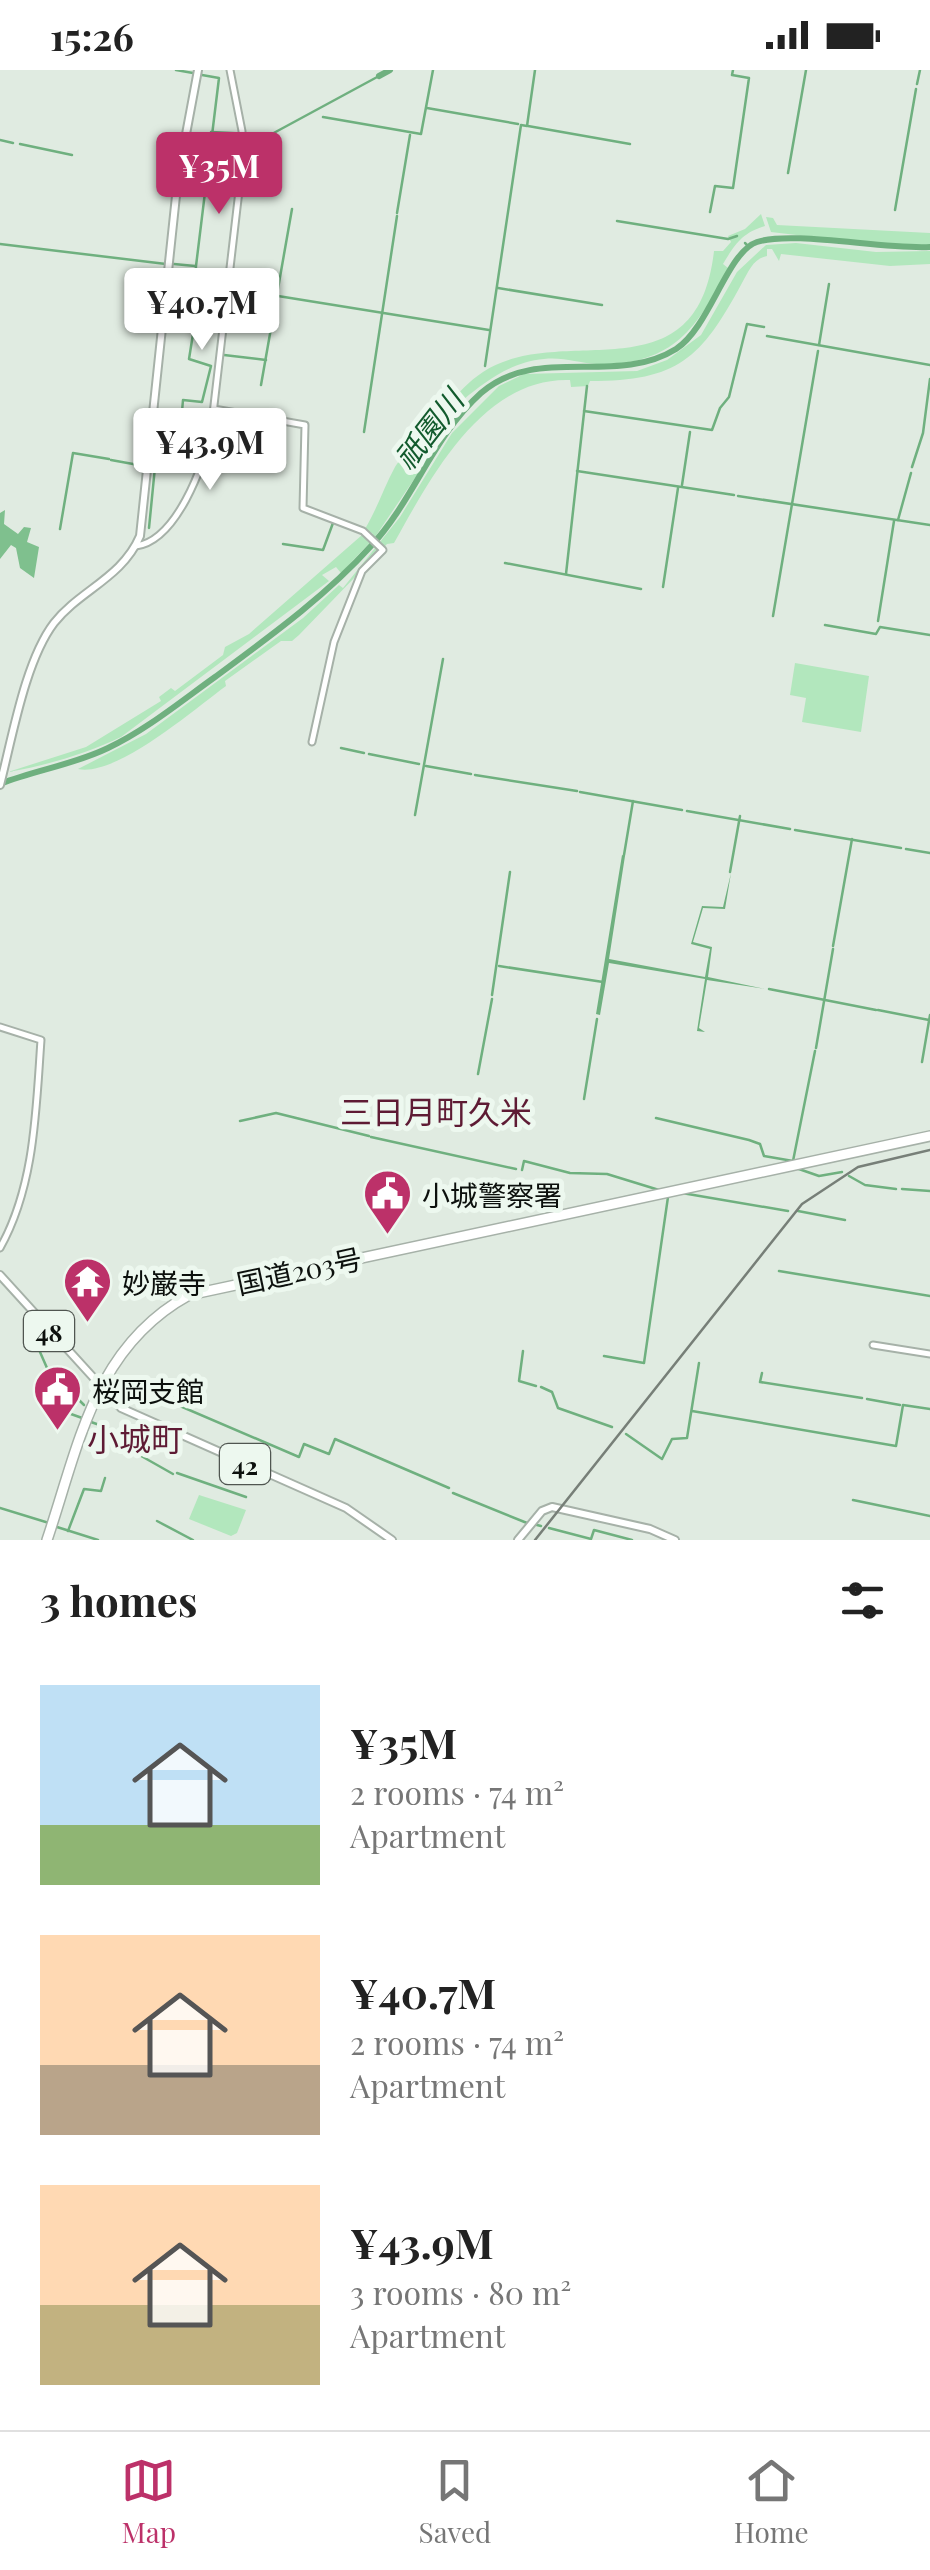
<!DOCTYPE html>
<meta charset="utf-8">
<style>
:root{--surface:#fff;--page:#f6f6f6;--text:#222;--muted:#767676;--line:#e0e0e0;--accent:#bc3169}
body{margin:0;font-family:"Playfair Display","Noto Sans JP",serif;background:var(--page);color:var(--text);height:100vh;display:flex;flex-direction:column;font-size:38px;white-space:nowrap}
*{box-sizing:border-box;margin:0}
p{font-size:32px;color:var(--muted)}
.icon{flex:none;width:55px;height:55px;fill:none;stroke:currentColor;stroke-width:2;stroke-linecap:round;stroke-linejoin:round}
.map{position:relative;height:1470px;overflow:hidden}
.drawer{display:flex;flex-direction:column;background:var(--surface);flex:1}
.drawer>*{flex:none}
.price{position:absolute;translate:-50% -85px;padding:0 22px;border-radius:10px;background:#fff;color:#222;font-size:32px;line-height:65px;filter:drop-shadow(0 2px 5px #0008)}
.price::after{content:'';position:absolute;left:50%;top:60px;width:30px;height:22px;margin-left:-15px;background:inherit;clip-path:polygon(0 0,100% 0,50% 100%)}
.price.current{background:var(--accent);color:#fff}
ul{padding:0;list-style:none}
li{display:flex;align-items:center;gap:30px;height:250px;padding:0 40px}
li span{display:grid;place-items:center;flex:none;width:280px;height:200px;border-radius:0px;color:#555}
li>.icon{margin-inline-start:auto}
span .icon{width:120px;height:120px;fill:#fffc;stroke-width:1}
li b{font-size:42px}
h2{display:flex;justify-content:space-between;align-items:center;height:120px;padding:0 40px;font-size:42px}
.status{display:flex;justify-content:space-between;align-items:center;height:70px;padding:0 50px;background:var(--surface);direction:ltr}
.status svg{height:28px;fill:currentColor}
.tab-bar{display:flex;justify-content:space-around;align-items:center;height:140px;border-top:2px solid var(--line);background:var(--surface);font-size:28px;color:var(--muted)}
.tab-bar a{display:grid;justify-items:center;gap:5px}
.tab-bar .current{color:var(--accent)}
.map>svg:first-child{display:block}
.green{fill:#b2e7bd}
.forest{fill:#7fc08e}
.water{fill:#6fb07f}
.lines{fill:none;stroke-linecap:round;stroke-linejoin:round}
.stream{stroke:#6fb07f;stroke-width:2.5}
.river{stroke:#6fb07f;stroke-width:6}
.secondary-casing{stroke:#a6b1a8;stroke-width:9}
.primary-casing{stroke:#a6b1a8;stroke-width:10}
.highway-casing{stroke:#a6b1a8;stroke-width:12}
.secondary{stroke:#fff;stroke-width:5}
.primary{stroke:#fff;stroke-width:6}
.highway{stroke:#fff;stroke-width:9}
.rail{stroke:#777f78;stroke-width:2.5}
.labels{text-anchor:middle;dominant-baseline:central;stroke-width:10;stroke-linejoin:round;paint-order:stroke}
.shield{fill:#edf8ef;stroke:#505651;stroke-width:2.5}
.shield-label{font-size:25px;font-weight:bold;fill:#0c100d}
.poi-label{font-size:28px;fill:#0c100d;stroke:#edf8ef;text-anchor:start}
.street-label{font-size:28px;fill:#0c100d;stroke:#edf8ef}
.water-label{font-size:30px;font-style:italic;fill:#125b2d;stroke:#edf8ef}
.quarter-label{font-size:32px;fill:#5e1b34;stroke:#edf8ef}
</style>
<div class="status"><b>15:26</b><svg viewBox="0 0 49 12"><path d="M0 12V9h3v3zM5 12V6h3v6zM10 12V3h3v9zM15 12V0h3v12zM26 1h20v11H26zM47 4h2v5h-2z"/></svg></div>
<div class="map">
<svg width="930" height="1470" viewBox="0 0 930 1470">
<rect width="100%" height="100%" fill="#e0ebe1"/>
<g class="green">
<path d="M761,144L765,156C742,163 735,174 723,194L728,198C697,260 671,296 596,294C578,293 564,287 544,289C512,292 487,310 463,330L465,334L375,467L341,503L336,497L322,505L329,511L121,667C88,683 45,696 8,702L86,677L161,631L159,627L171,618L175,621L223,585L225,577L249,564L362,465L369,470L373,464L365,459C377,439 384,417 395,397C400,388 410,383 417,376C439,350 454,321 483,302C563,250 697,331 714,181H723L731,172L728,166L745,159Z"/>
<path d="M766,147L773,148L777,155L930,163V175H881L771,162Z"/>
<path d="M796,173L876,182L930,181V194L890,196L781,184L779,191L772,179H767V186C753,189 749,201 742,213C701,289 678,311 590,311L588,316L571,317L570,310C483,307 431,407 394,473L387,474L299,565L292,571H281L225,611L226,616C192,641 116,707 78,699L146,664L303,548L339,515L343,518L400,447L452,363L499,316L524,304L637,301L667,290L701,265L737,202L753,187L766,175Z"/>
<path d="M795,593L869,606L861,662L802,652L806,628L790,625Z"/>
<path d="M199,1425L246,1440L237,1463L231,1466L189,1449Z"/>
</g>
<path class="forest" d="M5,440L4,454L18,464L24,457L31,458L27,472L39,477L34,508L20,498L16,478L11,475L0,489V443Z"/>
<path class="water" d="M622,785L625,786L609,889L705,907L710,879L691,874L702,836L723,837L731,803L725,839L703,838L693,872L712,877L708,907L765,919L707,910L699,958L705,962L697,961L705,909L609,893L600,945L596,944Z"/>
<g class="lines">
<g class="stream">
<path d="M176,0L193,3"/>
<path d="M917,14L920,0"/>
<path d="M427,38L518,54"/>
<path d="M323,47L421,64L433,0"/>
<path d="M528,56L630,74"/>
<path d="M211,62L270,65L379,6"/>
<path d="M0,70L13,73"/>
<path d="M20,74L72,85"/>
<path d="M788,103L806,0"/>
<path d="M895,140L916,19"/>
<path d="M710,142L715,116L733,118L749,8L732,5L733,0"/>
<path d="M397,143L410,65"/>
<path d="M617,151L728,169L737,166"/>
<path d="M745,173L748,176"/>
<path d="M0,174L166,194"/>
<path d="M174,194L195,196"/>
<path d="M498,218L602,235"/>
<path d="M278,226L489,260"/>
<path d="M767,266L930,295"/>
<path d="M819,275L829,214"/>
<path d="M224,285L266,290"/>
<path d="M485,296L521,55L527,56L535,0"/>
<path d="M261,315L292,139"/>
<path d="M584,341L712,360L720,338L729,327L747,254L764,257"/>
<path d="M364,362L397,146"/>
<path d="M111,390L144,396"/>
<path d="M912,397L923,363L930,309"/>
<path d="M577,401L734,425"/>
<path d="M682,415L690,362"/>
<path d="M738,426L930,455"/>
<path d="M898,450L911,403"/>
<path d="M149,458L155,397L177,399L183,330L202,332L211,296L189,289L201,214L195,213L196,196L219,8L202,5"/>
<path d="M60,459L73,383L109,389"/>
<path d="M283,474L323,480L333,453"/>
<path d="M505,493L641,519"/>
<path d="M566,504L587,316"/>
<path d="M663,517L678,418"/>
<path d="M773,546L818,281"/>
<path d="M878,551L894,451"/>
<path d="M825,555L876,564L880,557L930,565"/>
<path d="M341,678L364,683"/>
<path d="M369,684L419,694"/>
<path d="M426,696L471,704"/>
<path d="M475,705L577,721"/>
<path d="M580,722L682,740"/>
<path d="M687,741L790,759"/>
<path d="M415,745L443,589"/>
<path d="M795,760L901,778"/>
<path d="M906,779L930,783"/>
<path d="M624,785L633,731"/>
<path d="M730,802L740,746"/>
<path d="M833,876L852,769"/>
<path d="M499,896L603,912"/>
<path d="M769,919L876,940"/>
<path d="M492,925L510,802"/>
<path d="M878,940L929,950"/>
<path d="M816,978L833,879"/>
<path d="M922,992L930,945"/>
<path d="M478,1004L492,929"/>
<path d="M584,1029L597,949"/>
<path d="M656,1048L749,1070L760,1074L764,1086L793,1091L815,981"/>
<path d="M240,1051L276,1043L369,1066"/>
<path d="M371,1067L516,1099"/>
<path d="M796,1098L819,1106L842,1102"/>
<path d="M522,1100L524,1091L570,1103L607,1104L659,1120"/>
<path d="M849,1106L865,1115L896,1119"/>
<path d="M902,1119L930,1121"/>
<path d="M682,1123L788,1141"/>
<path d="M798,1141L845,1150"/>
<path d="M779,1201L930,1226"/>
<path d="M523,1281L519,1311L536,1316"/>
<path d="M40,1282L47,1298L84,1335"/>
<path d="M604,1286L644,1293L668,1127"/>
<path d="M762,1303L760,1312L862,1328"/>
<path d="M541,1317L552,1322L558,1338L612,1357"/>
<path d="M122,1324L131,1315L299,1387L304,1374L329,1384L335,1369L449,1418"/>
<path d="M867,1329L900,1335"/>
<path d="M54,1338L85,1349"/>
<path d="M692,1341L896,1376L903,1335L930,1339"/>
<path d="M91,1352L108,1358L113,1370L173,1404"/>
<path d="M626,1364L662,1389L672,1369L687,1368L699,1293"/>
<path d="M177,1403L246,1427"/>
<path d="M453,1423L527,1453"/>
<path d="M853,1430L930,1446"/>
<path d="M0,1438L49,1453"/>
<path d="M157,1451L193,1470"/>
<path d="M537,1455L541,1456"/>
<path d="M57,1457L98,1470"/>
<path d="M549,1458L591,1469L594,1460L632,1470"/>
<path d="M68,1461L84,1419L101,1421L105,1408"/>
</g>
<g class="river">
<path d="M379,6L390,0"/>
<path d="M0,714C35,700 73,695 108,678C146,660 180,632 215,607C269,567 326,526 371,476C414,430 433,366 481,323C537,274 615,317 676,279C710,257 727,182 757,172C793,160 884,180 930,177"/>
</g>
<defs>
<g id="secondary">
<path d="M214,339L305,355L303,438L363,461L383,480L362,501L334,572L312,672"/>
<path d="M136,476C176,471 204,396 211,361L242,95V61L230,0"/>
<path d="M0,957L41,970C36,1039 35,1116 0,1178"/>
<path d="M873,1275L930,1284"/>
</g>
<g id="primary">
<path d="M0,715C12,669 25,591 54,553C80,520 122,508 140,466L178,107L198,0"/>
<path d="M0,1205L121,1338L346,1438L392,1470"/>
<path d="M518,1470L542,1441L552,1437L650,1459L675,1470"/>
</g>
<path id="highway" d="M47,1470C79,1375 94,1277 189,1225L930,1066"/>
</defs>
<use href="#secondary" class="secondary-casing"/>
<use href="#primary" class="primary-casing"/>
<use href="#highway" class="highway-casing"/>
<use href="#secondary" class="secondary"/>
<use href="#primary" class="primary"/>
<use href="#highway" class="highway"/>
<path class="rail" d="M535,1470L802,1134L858,1097L930,1080"/>
</g>
<defs>
<symbol id="civic-pin" viewBox="-11 -11 22 30"><path d="M0 17L-7.5 6A9.5 9.5 0 1 1 7.5 6Z" fill="#bc3169" stroke="#edf8ef"/><path d="M-.6-6.5H3V-4.5H.6V-3L4-1V1h2V6H-6V1h2V-1L-.6-3ZM-1.2 2.5V6h2.4V2.5Z" fill="#fff"/></symbol>
<symbol id="temple-pin" viewBox="-11 -11 22 30"><path d="M0 17L-7.5 6A9.5 9.5 0 1 1 7.5 6Z" fill="#bc3169" stroke="#edf8ef"/><path d="M0-6L5-2H3V0L6.5 2.5H4V6H1.5V3h-3V6H-4V2.5H-6.5L-3 0V-2H-5Z" fill="#fff"/></symbol>
</defs>
<g fill-rule="evenodd">
<use href="#civic-pin" x="360" y="1096" width="55" height="75"/>
<use href="#temple-pin" x="60" y="1184" width="55" height="75"/>
<use href="#civic-pin" x="30" y="1292" width="55" height="75"/>
</g>
<g class="labels">
<g class="shield">
<rect x="24" y="1241" width="50" height="40" rx="8"/>
<rect x="220" y="1374" width="50" height="40" rx="8"/>
</g>
<g class="shield-label">
<text x="49" y="1261">48</text>
<text x="245" y="1394">42</text>
</g>
<g class="poi-label">
<text x="422" y="1124">小城警察署</text>
<text x="122" y="1212">妙巌寺</text>
<text x="92" y="1320">桜岡支館</text>
</g>
<g class="street-label">
<text transform="translate(299 1200) rotate(-12)">国道203号</text>
</g>
<g class="water-label">
<text transform="translate(428 359) rotate(-52)">祇園川</text>
</g>
<g class="quarter-label">
<text x="436" y="1040">三日月町久米</text>
<text x="135" y="1367">小城町</text>
</g>
</g>
</svg>
<b class="price current" style="left:219px;top:147px">¥35M</b>
<b class="price" style="left:202px;top:283px">¥40.7M</b>
<b class="price" style="left:210px;top:423px">¥43.9M</b>
</div>
<section class="drawer">
<h2>3 homes<svg class="icon" aria-label="filters" viewBox="0 0 24 24"><path d="M4 7h16M4 17h16"/><circle cx="9" cy="7" r="2"/><circle cx="15" cy="17" r="2"/></svg></h2>
<ul>
<li><span style="background:linear-gradient(#bfe0f5 70%,#8fb573 0)"><svg class="icon" aria-label="home" viewBox="0 0 24 24"><path d="M3 11l9-7 9 7M6 9v11h12V9"/></svg></span><div><b>¥35M</b><p>2 rooms · 74 m²</p><p>Apartment</p></div></li>
<li><span style="background:linear-gradient(#ffd9b3 65%,#b9a48a 0)"><svg class="icon" aria-label="home" viewBox="0 0 24 24"><path d="M3 11l9-7 9 7M6 9v11h12V9"/></svg></span><div><b>¥40.7M</b><p>2 rooms · 74 m²</p><p>Apartment</p></div></li>
<li><span style="background:linear-gradient(#ffd9b3 60%,#c2b280 0)"><svg class="icon" aria-label="home" viewBox="0 0 24 24"><path d="M3 11l9-7 9 7M6 9v11h12V9"/></svg></span><div><b>¥43.9M</b><p>3 rooms · 80 m²</p><p>Apartment</p></div></li>
</ul>
</section>
<nav class="tab-bar">
<a class="current"><svg class="icon" aria-label="map" viewBox="0 0 24 24"><path d="M3 6l6-2 6 2 6-2v14l-6 2-6-2-6 2zM9 4v14M15 6v14"/></svg>Map</a>
<a><svg class="icon" aria-label="saved" viewBox="0 0 24 24"><path d="M7 4h10v16l-5-4-5 4z"/></svg>Saved</a>
<a><svg class="icon" aria-label="home" viewBox="0 0 24 24"><path d="M3 11l9-7 9 7M6 9v11h12V9"/></svg>Home</a>
</nav>
